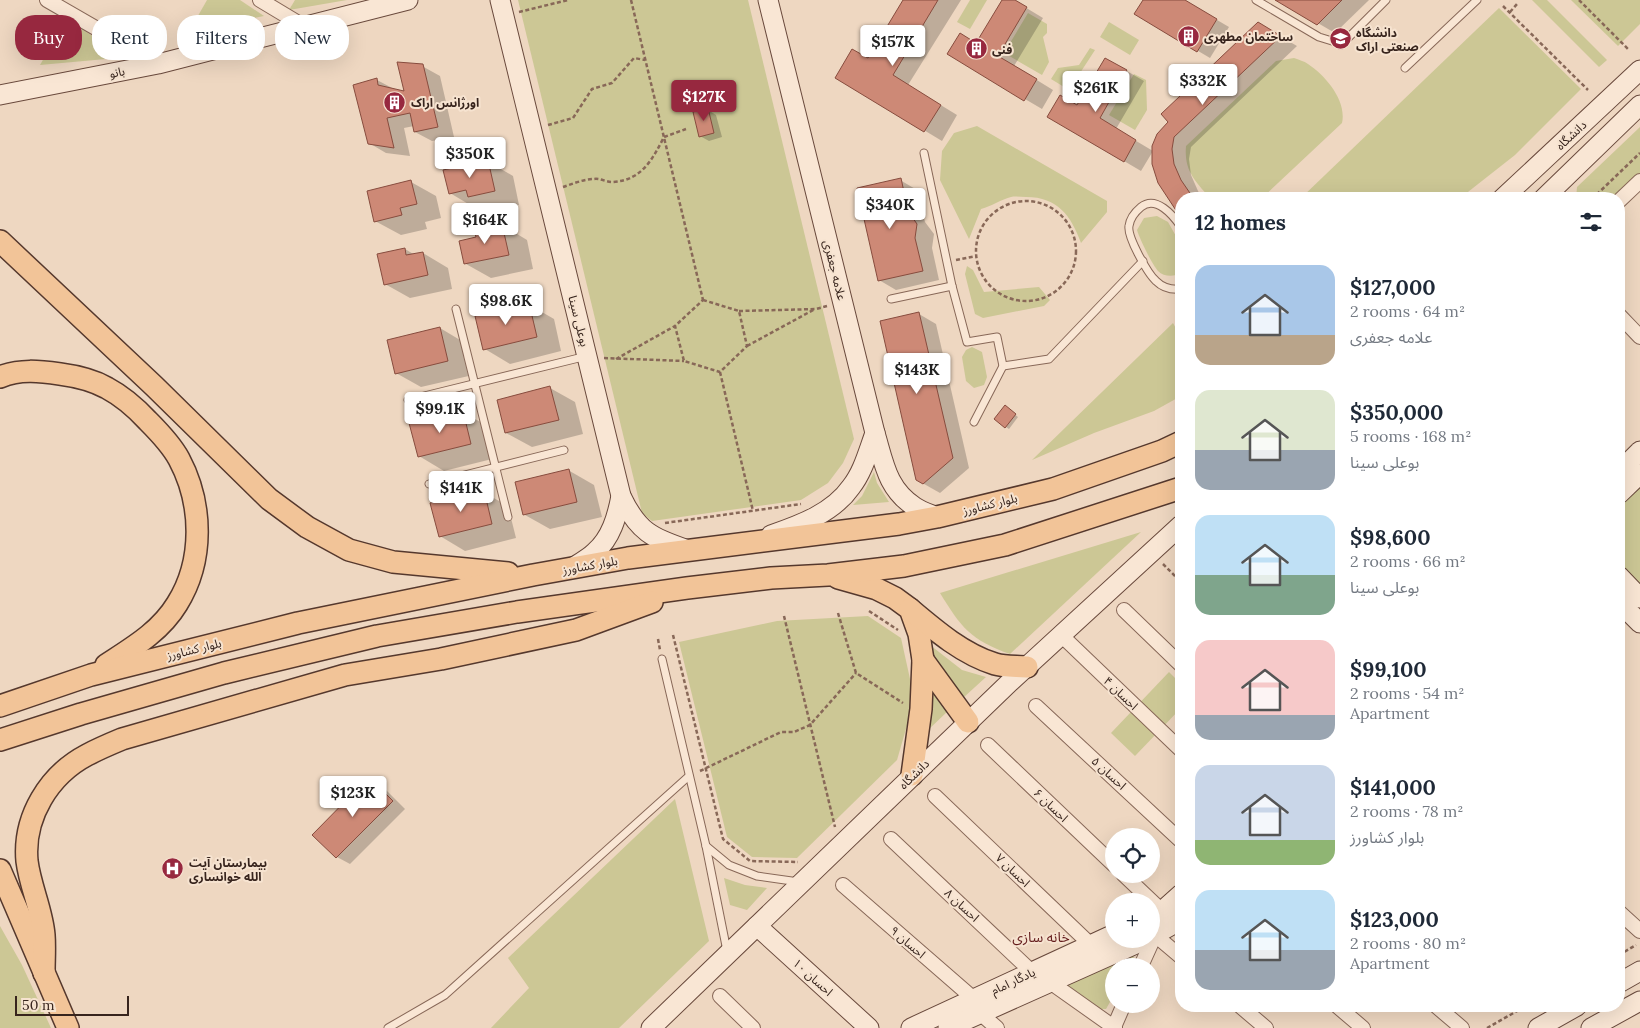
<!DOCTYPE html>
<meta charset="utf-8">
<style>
:root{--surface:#fff;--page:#f6f6f7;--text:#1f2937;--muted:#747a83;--accent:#97283f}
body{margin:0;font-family:Lora,"Noto Sans Arabic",serif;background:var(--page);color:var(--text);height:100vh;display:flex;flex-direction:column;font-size:19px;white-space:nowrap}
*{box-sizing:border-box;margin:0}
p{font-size:16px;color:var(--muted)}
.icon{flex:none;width:28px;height:28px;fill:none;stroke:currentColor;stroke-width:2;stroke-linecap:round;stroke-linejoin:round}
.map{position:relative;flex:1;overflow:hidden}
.drawer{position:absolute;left:1175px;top:192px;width:450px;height:820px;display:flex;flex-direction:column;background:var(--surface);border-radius:20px;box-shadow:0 5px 20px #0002}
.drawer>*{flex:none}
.banner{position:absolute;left:15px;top:15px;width:475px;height:45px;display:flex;gap:10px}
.buttons{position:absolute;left:1105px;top:828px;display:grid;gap:10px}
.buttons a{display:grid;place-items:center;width:55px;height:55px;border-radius:50%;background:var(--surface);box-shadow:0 5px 20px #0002;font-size:25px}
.scale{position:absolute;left:15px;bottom:12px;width:114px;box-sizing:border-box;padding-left:5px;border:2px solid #37241d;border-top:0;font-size:14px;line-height:18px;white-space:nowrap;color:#37241d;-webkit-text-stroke:4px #f6e3d0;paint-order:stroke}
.price{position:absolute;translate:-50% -42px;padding:0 11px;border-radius:5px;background:#fff;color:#222;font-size:16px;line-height:32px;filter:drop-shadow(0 1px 2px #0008)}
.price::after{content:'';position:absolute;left:50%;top:30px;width:15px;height:11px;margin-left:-8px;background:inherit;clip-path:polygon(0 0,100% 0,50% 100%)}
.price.on{background:var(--accent);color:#fff}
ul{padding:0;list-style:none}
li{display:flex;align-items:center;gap:15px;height:125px;padding:0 20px}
li span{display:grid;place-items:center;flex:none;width:140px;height:100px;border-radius:15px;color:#555}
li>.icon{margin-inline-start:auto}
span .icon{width:60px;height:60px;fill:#fffc;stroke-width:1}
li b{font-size:21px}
h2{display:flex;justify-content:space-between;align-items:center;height:60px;padding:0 20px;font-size:21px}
.pill{padding:0 18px;border-radius:20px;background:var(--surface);box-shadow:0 5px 20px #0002;font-size:18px;line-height:45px}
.pill.on{background:var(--accent);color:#fff}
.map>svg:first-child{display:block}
.green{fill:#ccc795}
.shadow{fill:#0003}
.building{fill:#cd8976;stroke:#874c3e}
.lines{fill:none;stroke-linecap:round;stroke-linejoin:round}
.lane-casing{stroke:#886858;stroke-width:9}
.street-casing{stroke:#886858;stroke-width:16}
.secondary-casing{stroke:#69493c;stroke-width:21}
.primary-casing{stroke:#55382d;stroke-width:24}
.path{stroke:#886858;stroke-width:2.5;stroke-dasharray:4 2.5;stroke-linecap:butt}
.lane{stroke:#f9e6d4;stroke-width:7}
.street{stroke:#f9e6d4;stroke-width:14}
.secondary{stroke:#f9e6d4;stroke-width:19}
.primary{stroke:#f2c498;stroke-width:21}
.labels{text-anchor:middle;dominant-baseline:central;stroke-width:4;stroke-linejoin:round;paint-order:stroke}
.poi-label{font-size:12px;font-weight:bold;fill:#37241d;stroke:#f6e3d0;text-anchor:start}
.street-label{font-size:12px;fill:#37241d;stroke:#f6e3d0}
.neighbourhood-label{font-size:14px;fill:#641c1c;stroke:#f6e3d0}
</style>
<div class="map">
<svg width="1640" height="1028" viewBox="0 0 1640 1028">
<rect width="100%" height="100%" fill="#eed7c1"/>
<g class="green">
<path d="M207,0H240L264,16L190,30Z"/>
<path d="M295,0H347L289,10Z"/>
<path d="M518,0H748L854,439L843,463L828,483L801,500L652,521L642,513Z"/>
<path d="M970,0H987L970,29L957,22Z"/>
<path d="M1532,0H1547L1607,60L1599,67Z"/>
<path d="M1571,0H1640V24L1618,46Z"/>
<path d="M1499,8L1581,89L1515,155L1459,199H1300Z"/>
<path d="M1028,13L1047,24V33L1043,37L1049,62L1042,75L1004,53Z"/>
<path d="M66,20L128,57L40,65Z"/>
<path d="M1109,22L1139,40L1130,55L1100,37Z"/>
<path d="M1090,48L1095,50L1069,90L1051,79L1058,68L1079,65Z"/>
<path d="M1294,58C1299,60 1304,61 1308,64C1326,76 1347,101 1342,123L1261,199H1213L1209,197C1194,180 1184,170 1186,146L1276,61Z"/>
<path d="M1134,74L1146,80L1147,110L1135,130L1109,115Z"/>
<path d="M977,126L1107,201V212L1081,243C1071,216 1058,197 1026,197C1021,197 1015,196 1011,197C1000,200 992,206 981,209L969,239L940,180L942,151L954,133Z"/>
<path d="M1640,127V173L1613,199H1576L1577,187Z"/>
<path d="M1157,216L1168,222L1181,245V273C1174,277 1164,277 1158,271C1152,264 1140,240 1137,230L1144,218Z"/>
<path d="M967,266L973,270L984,292L1039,287L1050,300L1044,306L983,318L975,314L965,274Z"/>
<path d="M1173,323L1181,338V396L1154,411L1094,433L1032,460Z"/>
<path d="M972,347L982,352L987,377L984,385L974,388L966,381L962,357L966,350Z"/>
<path d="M874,472L877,483L889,502L853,505L862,496Z"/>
<path d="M1640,484V586L1619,564V504Z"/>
<path d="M1141,532L1010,654C970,640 961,627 940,593Z"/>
<path d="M868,616L901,638L912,688L908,722L897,760L797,858L752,857L727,837L679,642L777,621Z"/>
<path d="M930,645L962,670L986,677L963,698L931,659Z"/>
<path d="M1169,672L1181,684V708L1135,756L1111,733Z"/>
<path d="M932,693L949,710L926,732Z"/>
<path d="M675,799L709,941L619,1028H491L529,988L508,958Z"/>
<path d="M724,878L745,885L767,888L747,910L730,905Z"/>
<path d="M0,926L22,965L51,1028H0Z"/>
<path d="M1137,951L1129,966H1114V995L1106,1009H1099L1064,984Z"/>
</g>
<g class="shadow">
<path d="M905,0H961L908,85L957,115L942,141L836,77L868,59Z"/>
<path d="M1003,0H1013L1043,18L1014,66L1053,90L1042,109L1025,99L977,44Z"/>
<path d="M1144,0H1183L1229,27L1210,58L1136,14Z"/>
<path d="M1278,0H1369L1335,33Z"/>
<path d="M1259,24L1297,46L1191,147L1189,159L1191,175L1198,191L1203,199H1181V213L1175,207L1153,163Z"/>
<path d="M1106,59L1144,81L1116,129L1153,151L1141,171L1049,117L1078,107Z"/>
<path d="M422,66L440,76L454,137L432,141L415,132L414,126L404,128L410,156L386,153L369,143L377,80L394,89L406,93Z"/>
<path d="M708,110L716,115L722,137L709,141L700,136Z"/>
<path d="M487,161L513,176L519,205L494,210L485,206L475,208L450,193Z"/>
<path d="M900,180L917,190L925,222L934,234L932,248L939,280L896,290L879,280Z"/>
<path d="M411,182L436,196L441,218L425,222L427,229L401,235L375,221Z"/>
<path d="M502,225L527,240L533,269L491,278L466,264L477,238Z"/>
<path d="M405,249L415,255L423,253L448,268L452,289L410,298L385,284Z"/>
<path d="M528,304L554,319L561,351L510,364L485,349Z"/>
<path d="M919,314L936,324L969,468L940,493L917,480Z"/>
<path d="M440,328L465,343L473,375L421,387L396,373Z"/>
<path d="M550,388L575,402L583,434L532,447L506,433Z"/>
<path d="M1008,409L1018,417L1009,429L1006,427Z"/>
<path d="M462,412L488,426L496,458L444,471L419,456Z"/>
<path d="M568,470L594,485L602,517L550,529L525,515Z"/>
<path d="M483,492L508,506L516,538L465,551L440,536Z"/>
<path d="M369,779L382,786L405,809L350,864L337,857L314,835Z"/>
</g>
<g class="building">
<path d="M903,0H938L893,75L941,105L924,132L835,78L852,49L868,58Z"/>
<path d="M1002,0H1015L1027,7L998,56L1037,79L1024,101L947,54L960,33L976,43Z"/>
<path d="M1143,0H1185L1217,19L1197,52L1134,14Z"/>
<path d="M1275,0H1342L1317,25Z"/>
<path d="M1258,22L1281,36L1174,137L1172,149L1174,164L1181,180L1194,199H1181V218L1158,183L1152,164V146L1157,134L1168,122L1161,114Z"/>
<path d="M1105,58L1127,70L1100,118L1136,140L1124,162L1047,117L1060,95L1077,105Z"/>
<path d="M397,62L423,64L438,127L414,132L410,113L387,118L394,148L368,144L353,85L377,78L378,85L404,91Z"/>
<path d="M708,108L714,133L699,137L693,112Z"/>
<path d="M488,160L495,191L468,197L466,190L449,194L443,170Z"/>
<path d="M901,178L908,211L917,224L915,238L923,271L878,281L857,188Z"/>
<path d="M411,180L417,204L400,208L402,215L374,222L367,191Z"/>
<path d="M502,224L509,255L464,264L459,241L476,237L474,230Z"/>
<path d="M405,248L406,255L423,252L428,275L384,285L377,254Z"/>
<path d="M529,303L537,337L483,350L475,316Z"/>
<path d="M919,312L953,458L923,484L916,480L880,321Z"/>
<path d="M440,327L448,361L395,374L387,340Z"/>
<path d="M550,386L559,420L505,433L497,400Z"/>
<path d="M1005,405L1016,414L1005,428L994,419Z"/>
<path d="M463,411L471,444L418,457L409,423Z"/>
<path d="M569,469L577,502L523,515L515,482Z"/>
<path d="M484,490L492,524L439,537L430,503Z"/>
<path d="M369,777L393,801L336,858L312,835Z"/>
</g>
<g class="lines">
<defs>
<g id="lane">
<path d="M1256,0L1319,37L1332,41L1347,39L1386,0"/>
<path d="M1405,68L1477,0"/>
<path d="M924,153L952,286L967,342L997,337L1003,366L974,422"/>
<path d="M1181,227C1173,215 1156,195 1141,207C1135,212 1130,218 1129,226C1127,237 1148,274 1156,281C1163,288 1172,290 1181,289"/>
<path d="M891,299L952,286"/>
<path d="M456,309L508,517"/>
<path d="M1181,313V316"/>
<path d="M1003,366L1049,359L1143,261"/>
<path d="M408,400L587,356"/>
<path d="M429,484L564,450"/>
<path d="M662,659L706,846L727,951"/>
<path d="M706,846L729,865L757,876L799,882"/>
<path d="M388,1028L445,995L689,776"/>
</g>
<g id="street">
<path d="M47,0L158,64"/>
<path d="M260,0L305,27"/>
<path d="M1619,201L1640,181"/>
<path d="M1619,315L1640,337"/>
<path d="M1124,610L1181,665"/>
<path d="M1061,635L1181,750"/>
<path d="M1036,706L1181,841"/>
<path d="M988,745L1114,865"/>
<path d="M935,796L1091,945"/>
<path d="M891,839L1032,972"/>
<path d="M1123,874L1162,911"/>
<path d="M843,885L974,999"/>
<path d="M1619,912L1640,931"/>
<path d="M1141,966L1155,935L1181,957"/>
<path d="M1050,982L1115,1028"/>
<path d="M720,996L753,1028"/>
<path d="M1240,1006L1266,1028"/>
<path d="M1337,1006L1363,1028"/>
<path d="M1436,1006L1462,1028"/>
<path d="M980,1013L997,1028"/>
<path d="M1114,1027L1124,1004"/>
</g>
<g id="secondary">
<path d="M500,0L621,496C638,532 652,538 688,550"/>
<path d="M768,0L875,433C884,463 887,489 915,507C921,511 930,514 937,517"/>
<path d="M0,95L158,64L408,0"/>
<path d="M1502,199L1640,70"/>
<path d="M1543,199L1640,105"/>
<path d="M1619,472L1640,451"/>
<path d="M1619,494L1640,474"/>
<path d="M771,535C800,525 833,513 851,487C863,472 868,452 875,433"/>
<path d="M572,568C580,563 589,558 595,552C611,538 617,517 621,496"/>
<path d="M1619,576L1640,598"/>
<path d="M1619,602L1640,623"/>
<path d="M1151,916L1162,911L1181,894"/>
<path d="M757,926L869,1028"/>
<path d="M1151,937L1172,925L1181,917"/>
<path d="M1619,983L1640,971"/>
<path d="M651,1028L1010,682L1181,525"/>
<path d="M911,1028L1114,934"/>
<path d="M948,1028L1147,939"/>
<path d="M1538,1028L1577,1006"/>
<path d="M1591,1028L1640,1001"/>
</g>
<g id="primary">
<path d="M0,241L154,386L269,499L307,527L349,550L393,562L508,573"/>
<path d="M0,377C20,369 39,371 60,374C75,376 93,380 107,388C122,396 136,408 148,421C159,432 172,446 179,459C203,504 204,561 177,604C160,632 132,648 106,665"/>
<path d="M838,578L877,589L895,598L910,609L919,634L923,660L921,709L912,775"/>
<path d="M910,609C936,631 963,654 995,664C1005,667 1017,666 1027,667"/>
<path d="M923,660L968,722"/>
<path d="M0,706L91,675L298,623L533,575L628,558L899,524L937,517L1053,489L1162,451L1181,442"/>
<path d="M0,740L81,714L224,673L377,636L517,612L687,588L771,578L828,575L904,566L1005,545L1181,488"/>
<path d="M0,870L68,1028"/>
<path d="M44,973C44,960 45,947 44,935C42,910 30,886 27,861C23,817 49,775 87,755C98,749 110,744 122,739L345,675L441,659L576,630L652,602"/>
</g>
</defs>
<use href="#lane" class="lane-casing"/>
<use href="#street" class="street-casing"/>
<use href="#secondary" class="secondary-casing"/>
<use href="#primary" class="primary-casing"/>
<g class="path">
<path d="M631,0L703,300"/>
<path d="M1579,0L1628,49"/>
<path d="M1503,6L1588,90"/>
<path d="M519,12L568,0"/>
<path d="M1510,12L1517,4"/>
<path d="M548,125L573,118L592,89L612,83L634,58L645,60"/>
<path d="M563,187C572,184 584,179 594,179C600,178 606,182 613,182C642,180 652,160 664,137L686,129"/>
<path d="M1592,199L1640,153"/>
<circle cx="1026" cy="251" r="50"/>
<path d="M956,260L976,256"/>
<path d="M703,300L739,311L747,346L720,372L684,361L675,326Z"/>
<path d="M739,311L816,309L827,306"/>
<path d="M747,346L815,309"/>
<path d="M604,358L684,361"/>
<path d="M616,359L675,326"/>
<path d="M720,372L753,511"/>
<path d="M665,523L801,504"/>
<path d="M1163,564L1181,582"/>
<path d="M869,611L898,630"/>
<path d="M838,613L856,673L903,703"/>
<path d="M784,616L835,827"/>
<path d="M673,635L723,839L750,861L798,862"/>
<path d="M658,639L660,650"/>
<path d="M700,771L781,732H794L810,725L856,673"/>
<path d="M1619,955L1636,945"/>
<path d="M1487,1028L1526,1006"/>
</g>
<use href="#lane" class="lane"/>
<use href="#street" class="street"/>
<use href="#secondary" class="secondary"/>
<use href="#primary" class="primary"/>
</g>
<defs>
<symbol id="building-disc" viewBox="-11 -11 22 22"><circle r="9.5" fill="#97283f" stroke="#f6e3d0"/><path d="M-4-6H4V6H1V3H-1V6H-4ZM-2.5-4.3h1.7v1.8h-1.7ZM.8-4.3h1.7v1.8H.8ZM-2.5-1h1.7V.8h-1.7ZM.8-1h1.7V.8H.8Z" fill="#fff"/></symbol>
<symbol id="university-disc" viewBox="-11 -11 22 22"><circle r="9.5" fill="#97283f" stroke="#f6e3d0"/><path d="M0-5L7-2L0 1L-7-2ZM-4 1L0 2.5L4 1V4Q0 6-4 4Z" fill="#fff"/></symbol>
<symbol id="hospital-disc" viewBox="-11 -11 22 22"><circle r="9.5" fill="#97283f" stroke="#f6e3d0"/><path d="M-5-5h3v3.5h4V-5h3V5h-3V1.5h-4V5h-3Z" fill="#fff"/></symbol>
</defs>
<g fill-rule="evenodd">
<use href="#building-disc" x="1176" y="24" width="25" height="25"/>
<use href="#university-disc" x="1328" y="26" width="25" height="25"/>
<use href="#building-disc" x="964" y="36" width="25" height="25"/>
<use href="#building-disc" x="382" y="90" width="25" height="25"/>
<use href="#hospital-disc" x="160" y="856" width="25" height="25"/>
</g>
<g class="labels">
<g class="poi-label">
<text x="1356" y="32">دانشگاه<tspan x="1356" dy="14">صنعتی اراک</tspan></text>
<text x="1204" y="36">ساختمان مطهری</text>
<text x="992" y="49">فنی</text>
<text x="411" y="102">اورژانس اراک</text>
<text x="189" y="862">بیمارستان آیت<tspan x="189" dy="14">الله خوانساری</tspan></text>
</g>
<g class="street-label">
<text transform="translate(117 72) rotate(-11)">بانو</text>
<text transform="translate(1571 135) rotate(-43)">دانشگاه</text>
<text transform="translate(835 270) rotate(76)">علامه جعفری</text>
<text transform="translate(579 321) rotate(76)">بوعلی سینا</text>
<text transform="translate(990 504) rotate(-14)">بلوار کشاورز</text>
<text transform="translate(590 565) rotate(-10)">بلوار کشاورز</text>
<text transform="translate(194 649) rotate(-14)">بلوار کشاورز</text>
<text transform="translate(1121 693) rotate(44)">احسان ۴</text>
<text transform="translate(1109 773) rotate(43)">احسان ۵</text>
<text transform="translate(914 774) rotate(-44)">دانشگاه</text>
<text transform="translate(1051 805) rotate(44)">احسان ۶</text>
<text transform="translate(1013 870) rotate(44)">احسان ۷</text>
<text transform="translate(962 905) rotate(43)">احسان ۸</text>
<text transform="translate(908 942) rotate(41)">احسان ۹</text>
<text transform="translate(813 977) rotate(42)">احسان ۱۰</text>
<text transform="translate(1013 981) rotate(-25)">یادگار امام</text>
</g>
<g class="neighbourhood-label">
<text x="1041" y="937">خانه سازی</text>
</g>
</g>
</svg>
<div class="buttons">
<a><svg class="icon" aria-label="locate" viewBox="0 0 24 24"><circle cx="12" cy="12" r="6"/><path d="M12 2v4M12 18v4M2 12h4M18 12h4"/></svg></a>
<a>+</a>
<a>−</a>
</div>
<div class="scale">50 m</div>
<b class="price" style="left:893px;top:67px">$157K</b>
<b class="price" style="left:1203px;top:106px">$332K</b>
<b class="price" style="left:1096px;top:113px">$261K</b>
<b class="price on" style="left:704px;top:122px">$127K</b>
<b class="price" style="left:470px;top:179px">$350K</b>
<b class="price" style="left:890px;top:230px">$340K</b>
<b class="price" style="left:485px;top:245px">$164K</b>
<b class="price" style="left:506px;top:326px">$98.6K</b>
<b class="price" style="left:917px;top:395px">$143K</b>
<b class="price" style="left:440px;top:434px">$99.1K</b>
<b class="price" style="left:461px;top:513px">$141K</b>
<b class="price" style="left:353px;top:818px">$123K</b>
<div class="banner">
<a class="pill on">Buy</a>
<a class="pill">Rent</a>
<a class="pill">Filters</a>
<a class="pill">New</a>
</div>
<section class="drawer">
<h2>12 homes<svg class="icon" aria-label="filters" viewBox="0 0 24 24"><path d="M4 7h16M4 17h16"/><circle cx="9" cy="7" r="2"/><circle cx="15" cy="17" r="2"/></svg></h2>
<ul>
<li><span style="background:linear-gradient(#a9c7e8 70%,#b9a48a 0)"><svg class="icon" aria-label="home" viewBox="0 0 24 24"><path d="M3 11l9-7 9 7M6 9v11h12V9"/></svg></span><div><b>$127,000</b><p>2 rooms · 64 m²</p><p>علامه جعفری</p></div></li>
<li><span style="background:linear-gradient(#dfe7d0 60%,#9aa5b1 0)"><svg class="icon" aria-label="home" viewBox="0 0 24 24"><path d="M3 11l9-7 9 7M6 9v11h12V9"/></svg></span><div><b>$350,000</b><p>5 rooms · 168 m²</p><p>بوعلی سینا</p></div></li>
<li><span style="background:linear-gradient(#bfe0f5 60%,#7fa58c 0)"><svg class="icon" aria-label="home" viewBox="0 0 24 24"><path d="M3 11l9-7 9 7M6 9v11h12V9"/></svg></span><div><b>$98,600</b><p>2 rooms · 66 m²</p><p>بوعلی سینا</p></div></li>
<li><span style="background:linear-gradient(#f6c9c9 75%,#9aa5b1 0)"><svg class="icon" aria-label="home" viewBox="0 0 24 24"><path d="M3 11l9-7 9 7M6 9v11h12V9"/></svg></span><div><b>$99,100</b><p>2 rooms · 54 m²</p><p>Apartment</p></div></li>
<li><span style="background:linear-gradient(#c9d6e8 75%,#8fb573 0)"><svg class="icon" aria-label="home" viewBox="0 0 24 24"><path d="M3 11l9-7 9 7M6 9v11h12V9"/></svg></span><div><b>$141,000</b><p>2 rooms · 78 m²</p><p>بلوار کشاورز</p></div></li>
<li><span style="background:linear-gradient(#bfe0f5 60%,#9aa5b1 0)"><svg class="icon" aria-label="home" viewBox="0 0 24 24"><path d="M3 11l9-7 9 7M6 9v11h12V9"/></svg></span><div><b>$123,000</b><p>2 rooms · 80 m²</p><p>Apartment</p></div></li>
</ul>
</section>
</div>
